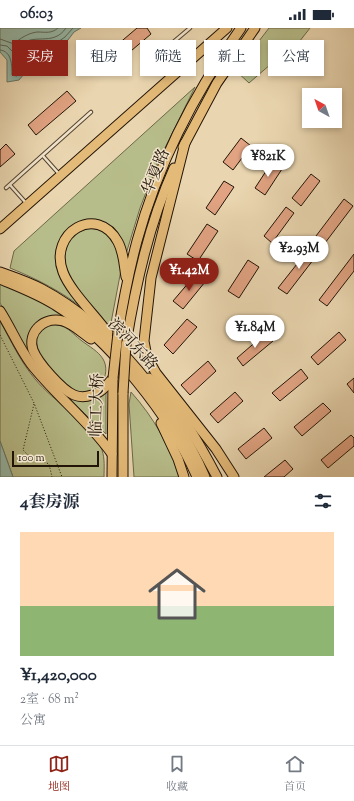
<!DOCTYPE html>
<html lang="zh">
<meta charset="utf-8">
<style>
:root{--surface:#fff;--page:#f2f2f3;--text:#1f2937;--muted:#747a83;--line:#e0e1e3;--accent:#8f2418}
body{margin:0;font-family:"Sorts Mill Goudy","Noto Serif SC",serif;background:var(--page);color:var(--text);height:100vh;display:flex;flex-direction:column;font-size:15px;white-space:nowrap}
*{box-sizing:border-box;margin:0}
p{font-size:13px;color:var(--muted)}
.icon{flex:none;width:22px;height:22px;fill:none;stroke:currentColor;stroke-width:2;stroke-linecap:round;stroke-linejoin:round}
.map{position:relative;height:449px;overflow:hidden}
.drawer{display:flex;flex-direction:column;background:var(--surface);flex:1}
.drawer>*{flex:none}
.hud{position:absolute;left:12px;top:12px;width:330px;height:36px;display:flex;gap:8px}
.needle{width:26px;rotate:320deg}
.controls{position:absolute;left:302px;top:60px;display:grid;gap:8px}
.controls a{display:grid;place-items:center;width:40px;height:40px;border-radius:0px;background:var(--surface);box-shadow:0 2px 6px #0003;font-size:20px}
.scale{position:absolute;left:12px;bottom:10px;width:87px;box-sizing:border-box;padding-left:4px;border:2px solid #221407;border-top:0;font-size:11px;line-height:14px;white-space:nowrap;color:#221407;-webkit-text-stroke:3px #f1e4cb;paint-order:stroke}
.price{position:absolute;translate:-50% -34px;padding:0 9px;border-radius:14px;background:#fff;color:#222;font-size:13px;line-height:26px;filter:drop-shadow(0 1px 2px #0008)}
.price::after{content:'';position:absolute;left:50%;top:24px;width:12px;height:9px;margin-left:-6px;background:inherit;clip-path:polygon(0 0,100% 0,50% 100%)}
.price.active{background:var(--accent);color:#fff}
ul{padding:0;list-style:none}
li{display:grid;align-content:center;gap:8px;height:212px;padding:0 20px}
li span{display:grid;place-items:center;height:124px;border-radius:0px;color:#555}
li>.icon{margin-inline-start:auto}
span .icon{width:72px;height:72px;fill:#fffc;stroke-width:1}
li b{font-size:17px}
h2{display:flex;justify-content:space-between;align-items:center;height:48px;padding:0 20px;font-size:17px}
.pill{padding:0 14px;border-radius:0px;background:var(--surface);box-shadow:0 2px 6px #0003;font-size:14px;line-height:36px}
.pill.active{background:var(--accent);color:#fff}
.status{display:flex;justify-content:space-between;align-items:center;height:28px;padding:0 20px;background:var(--surface);direction:ltr}
.status svg{height:11px;fill:currentColor}
.tab-bar{display:flex;justify-content:space-around;align-items:center;height:56px;border-top:1px solid var(--line);background:var(--surface);font-size:11px;color:var(--muted)}
.tab-bar a{display:grid;justify-items:center;gap:2px}
.tab-bar .active{color:var(--accent)}
.map>svg:first-child{display:block}
.green{fill:#b7bd8a;stroke:#6c6848}
.water{fill:#97b9a8;stroke:#687768}
.lines{fill:none;stroke-linecap:round;stroke-linejoin:round}
.shore{stroke:#5c6658;stroke-width:1}
.building{fill:#e1a382;stroke:#221407}
.service-casing{stroke:#544431;stroke-width:4.5}
.primary-casing{stroke:#221407;stroke-width:11}
.path{stroke:#221407;stroke-width:1;stroke-dasharray:1 2;stroke-linecap:butt}
.service{stroke:#f1e4cb;stroke-width:2.5}
.primary{stroke:#e4ba78;stroke-width:9}
.primary-bridge-casing{stroke:#221407;stroke-width:11;stroke-linecap:butt}
.primary-bridge{stroke:#e4ba78;stroke-width:9}
.labels{text-anchor:middle;dominant-baseline:central;stroke-width:3;stroke-linejoin:round;paint-order:stroke}
.street-label{font-size:16px;fill:#221407;stroke:#f1e4cb}
</style>
<div class="status"><b>06:03</b><svg viewBox="0 0 49 12"><path d="M0 12V9h3v3zM5 12V6h3v6zM10 12V3h3v9zM15 12V0h3v12zM26 1h20v11H26zM47 4h2v5h-2z"/></svg></div>
<div class="map">
<svg width="354" height="449" viewBox="0 0 354 449">
<rect width="100%" height="100%" fill="#e9d5af"/>
<filter id="stains"><feTurbulence type="fractalNoise" baseFrequency=".005" numOctaves="4"/><feColorMatrix values="0 0 0 0 .2 0 0 0 0 .09 0 0 0 0 .02 0 0 0 .5 -.17"/></filter>
<radialGradient id="worn" r=".72"><stop offset=".6" stop-color="#630" stop-opacity="0"/><stop offset="1" stop-color="#630" stop-opacity=".3"/></radialGradient>
<g class="green">
<path d="M269,0H310L292,23H286L249,55L236,43Z"/>
<path d="M195,59L157,136L140,180L126,226L118,207L77,195C66,203 59,210 57,224L86,283C63,264 37,251 10,240L14,223Z"/>
<path d="M89,200L102,202L114,213L118,224L121,242L110,300C88,275 31,219 89,200Z"/>
<path d="M0,255L43,274L74,294C66,293 54,288 46,290C31,292 26,310 29,322L27,324L0,275Z"/>
<path d="M0,293C11,313 20,333 35,351C53,373 92,397 102,422C105,431 104,440 104,449H13L0,413Z"/>
<path d="M48,296C68,297 68,302 82,313C90,319 98,323 103,331C112,346 98,371 79,365C68,361 62,354 55,346C44,334 34,324 36,307Z"/>
<path d="M106,364V406L63,365C81,372 88,376 106,364Z"/>
<path d="M131,364C155,391 167,415 181,449H134L129,376Z"/>
</g>
<g class="water">
<path d="M0,0H81L74,4L68,12L55,20L38,19L27,24L28,41L19,52L7,54V32L0,24Z"/>
<path d="M0,413L13,449H0Z"/>
</g>
<g class="lines">
<g class="shore">
<path d="M0,11L14,16C20,10 29,5 37,4C46,4 51,6 58,0"/>
<path d="M0,17L7,18L17,28C18,25 18,22 20,19C31,3 53,20 66,0"/>
<path d="M0,22C12,23 12,38 12,47L17,48L24,40L23,24L25,21L37,15L55,16L65,9L73,0"/>
</g>
</g>
<g class="building">
<path d="M137,0H147L151,6L112,39L103,29Z"/>
<path d="M67,63L76,73L36,107L28,97Z"/>
<path d="M241,110L251,118L233,142L223,134Z"/>
<path d="M6,116L15,126L0,139V122Z"/>
<path d="M272,134L282,141L265,167L255,160Z"/>
<path d="M311,146L320,153L301,178L292,170Z"/>
<path d="M224,153L234,159L215,187L206,180Z"/>
<path d="M344,171L353,178L325,215L316,208Z"/>
<path d="M286,179L294,185L272,215L264,208Z"/>
<path d="M207,196L218,203L198,233L187,226Z"/>
<path d="M312,217L320,223L287,266L278,260Z"/>
<path d="M354,226V243L327,278L319,272Z"/>
<path d="M248,232L259,239L239,270L228,263Z"/>
<path d="M196,246L205,254L183,281L173,273Z"/>
<path d="M187,291L197,299L173,326L164,317Z"/>
<path d="M339,304L346,312L318,337L311,329Z"/>
<path d="M266,305L273,313L243,338L237,330Z"/>
<path d="M208,333L216,343L190,367L181,357Z"/>
<path d="M301,341L308,350L280,373L272,365Z"/>
<path d="M354,350V365L347,356Z"/>
<path d="M235,364L243,373L218,395L210,386Z"/>
<path d="M323,375L331,383L302,408L294,399Z"/>
<path d="M264,400L272,410L246,431L238,421Z"/>
<path d="M351,407L354,410V418L328,440L321,432Z"/>
<path d="M285,432L293,441L284,449H264Z"/>
</g>
<g class="lines">
<defs>
<g id="service">
<path d="M173,44L158,27L190,0"/>
<path d="M43,128L60,147"/>
<path d="M10,157L27,176"/>
<path d="M6,160L91,84"/>
</g>
<g id="primary">
<path d="M185,115L151,250L144,313L147,329L156,345L216,421L234,449"/>
<path d="M183,119L217,55L255,0"/>
<path d="M0,201L227,0"/>
<path d="M0,244C14,249 29,254 42,261C112,298 174,378 205,449"/>
<path d="M0,251C19,259 38,266 55,277C109,310 172,391 197,449"/>
<path d="M0,283C11,300 19,320 31,336C56,368 89,393 112,426"/>
<path d="M108,305C95,287 70,263 63,244C48,205 97,175 118,214C124,225 124,238 126,249"/>
<path d="M118,305C123,274 129,243 137,213C158,136 195,64 241,0"/>
<path d="M91,311C82,305 73,296 63,293C44,288 27,304 33,322C38,335 62,362 74,367C79,369 86,369 92,367C101,365 107,357 113,350"/>
<path d="M126,316C136,255 149,196 174,140"/>
<path d="M149,350C178,378 198,413 217,449"/>
<path d="M161,395L178,431L184,449"/>
<path d="M112,449L113,350"/>
<path d="M123,449V365"/>
</g>
</defs>
<use href="#service" class="service-casing"/>
<use href="#primary" class="primary-casing"/>
<g class="path">
<path d="M0,307L34,375L62,449"/>
<path d="M34,376L23,422L28,427L49,436L52,449"/>
</g>
<use href="#service" class="service"/>
<use href="#primary" class="primary"/>
<defs>
<g id="primary-bridge">
<path d="M113,350L118,305"/>
<path d="M123,365L126,316"/>
</g>
</defs>
<use href="#primary-bridge" class="primary-bridge-casing"/>
<use href="#primary-bridge" class="primary-bridge"/>
</g>
<g class="labels">
<g class="street-label">
<text transform="translate(157 144) rotate(-68)">华夏路</text>
<text transform="translate(132 317) rotate(47)">滨河东路</text>
<text transform="translate(98 377) rotate(-88)">临工大桥</text>
</g>
</g>
<rect width="100%" height="100%" filter="url(#stains)"/>
<rect width="100%" height="100%" fill="url(#worn)"/>
</svg>
<div class="controls">
<a><svg class="needle" viewBox="-14 -14 28 28"><path d="M0-13l5 13h-10z" fill="#e53935"/><path d="M0 13l5-13h-10z" fill="#747a83"/></svg></a>
</div>
<div class="scale">100 m</div>
<b class="price" style="left:268px;top:150px">¥821K</b>
<b class="price" style="left:299px;top:242px">¥2.93M</b>
<b class="price active" style="left:189px;top:264px">¥1.42M</b>
<b class="price" style="left:255px;top:321px">¥1.84M</b>
<div class="hud">
<a class="pill active">买房</a>
<a class="pill">租房</a>
<a class="pill">筛选</a>
<a class="pill">新上</a>
<a class="pill">公寓</a>
</div>
</div>
<section class="drawer">
<h2>4套房源<svg class="icon" aria-label="filters" viewBox="0 0 24 24"><path d="M4 7h16M4 17h16"/><circle cx="9" cy="7" r="2"/><circle cx="15" cy="17" r="2"/></svg></h2>
<ul>
<li><span style="background:linear-gradient(#ffd9b3 60%,#8fb573 0)"><svg class="icon" aria-label="home" viewBox="0 0 24 24"><path d="M3 11l9-7 9 7M6 9v11h12V9"/></svg></span><div><b>¥1,420,000</b><p>2室 · 68 m²</p><p>公寓</p></div></li>
</ul>
</section>
<nav class="tab-bar">
<a class="active"><svg class="icon" aria-label="map" viewBox="0 0 24 24"><path d="M3 6l6-2 6 2 6-2v14l-6 2-6-2-6 2zM9 4v14M15 6v14"/></svg>地图</a>
<a><svg class="icon" aria-label="saved" viewBox="0 0 24 24"><path d="M7 4h10v16l-5-4-5 4z"/></svg>收藏</a>
<a><svg class="icon" aria-label="home" viewBox="0 0 24 24"><path d="M3 11l9-7 9 7M6 9v11h12V9"/></svg>首页</a>
</nav>
